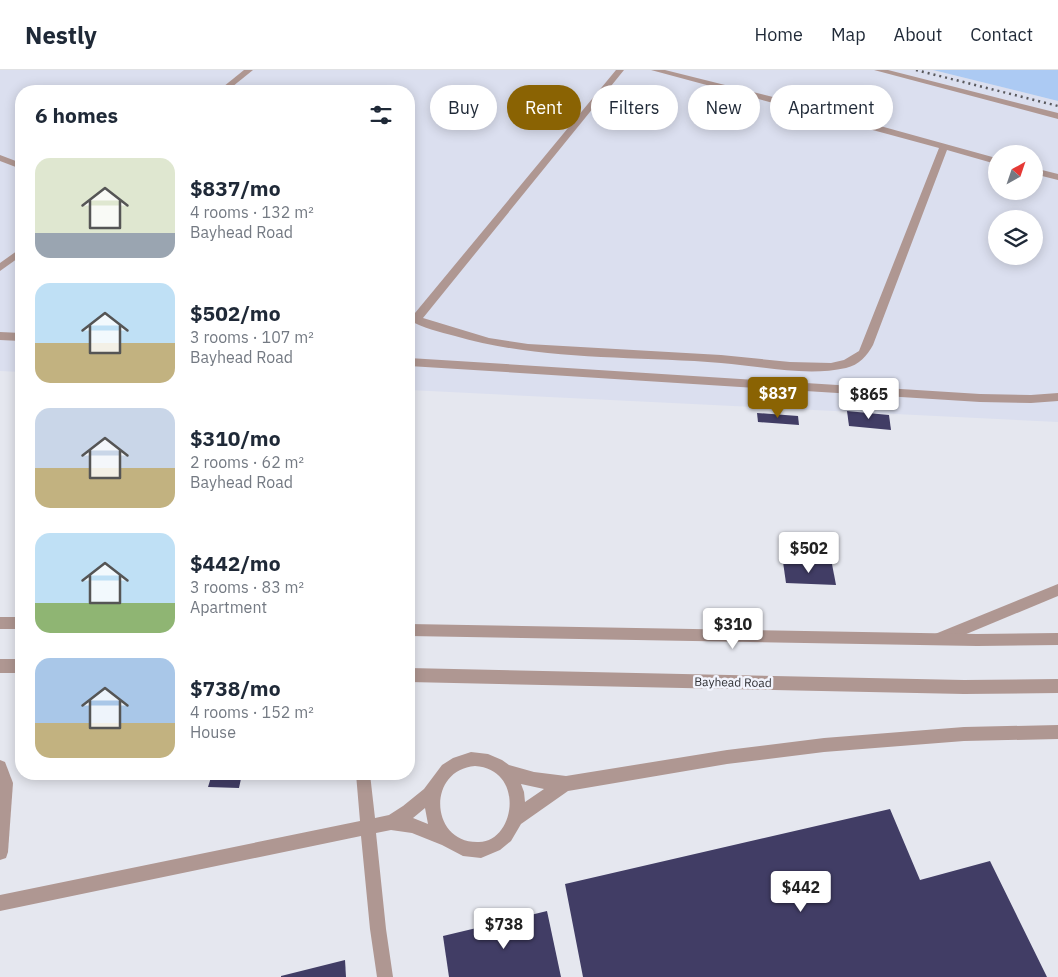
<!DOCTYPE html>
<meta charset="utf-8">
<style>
:root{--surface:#fff;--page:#f2f2f3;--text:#1f2937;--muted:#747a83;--line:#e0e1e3;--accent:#8a6303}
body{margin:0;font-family:"IBM Plex Sans",sans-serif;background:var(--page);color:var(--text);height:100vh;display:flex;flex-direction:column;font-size:19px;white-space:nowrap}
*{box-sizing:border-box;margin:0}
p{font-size:16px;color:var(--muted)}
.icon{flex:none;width:28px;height:28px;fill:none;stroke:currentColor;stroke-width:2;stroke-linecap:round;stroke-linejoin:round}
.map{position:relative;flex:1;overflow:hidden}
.side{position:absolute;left:15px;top:15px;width:400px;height:695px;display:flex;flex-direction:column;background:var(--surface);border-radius:20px;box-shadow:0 2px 12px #0003}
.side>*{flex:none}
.hud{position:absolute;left:430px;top:15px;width:475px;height:45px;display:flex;gap:10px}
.needle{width:32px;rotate:40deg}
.tools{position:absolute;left:988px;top:75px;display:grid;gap:10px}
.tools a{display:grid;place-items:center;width:55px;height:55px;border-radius:50%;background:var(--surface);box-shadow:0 2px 12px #0003;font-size:25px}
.price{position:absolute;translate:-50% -42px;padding:0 11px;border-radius:5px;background:#fff;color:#222;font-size:16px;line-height:32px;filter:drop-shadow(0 1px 2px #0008)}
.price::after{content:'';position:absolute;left:50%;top:30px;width:15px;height:11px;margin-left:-8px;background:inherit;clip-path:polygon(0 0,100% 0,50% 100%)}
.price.selected{background:var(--accent);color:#fff}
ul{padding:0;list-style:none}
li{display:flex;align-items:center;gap:15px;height:125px;padding:0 20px}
li span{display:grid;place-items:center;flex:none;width:140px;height:100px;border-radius:15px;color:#555}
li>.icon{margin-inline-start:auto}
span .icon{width:60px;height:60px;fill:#fffc;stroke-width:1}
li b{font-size:21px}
h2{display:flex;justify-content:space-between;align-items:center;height:60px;padding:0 20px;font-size:21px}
.pill{padding:0 18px;border-radius:22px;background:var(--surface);box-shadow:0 2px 12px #0003;font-size:18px;line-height:45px}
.pill.selected{background:var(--accent);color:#fff}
header{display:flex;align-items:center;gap:30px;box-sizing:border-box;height:70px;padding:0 25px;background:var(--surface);border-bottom:1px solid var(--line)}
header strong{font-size:24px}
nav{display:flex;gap:28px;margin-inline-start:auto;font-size:18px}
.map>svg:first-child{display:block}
.built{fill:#dbdfef;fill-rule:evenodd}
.water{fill:#accaf3}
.building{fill:#413d65}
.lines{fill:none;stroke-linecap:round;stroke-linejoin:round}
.service{fill:#af9792;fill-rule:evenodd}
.minor{fill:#af9792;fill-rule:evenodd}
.rail{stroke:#59595e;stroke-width:2.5;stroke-dasharray:2 4;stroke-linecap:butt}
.labels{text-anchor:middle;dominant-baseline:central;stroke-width:5;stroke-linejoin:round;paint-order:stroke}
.street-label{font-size:12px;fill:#303034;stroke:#f2f4fd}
</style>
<header>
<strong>Nestly</strong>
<nav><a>Home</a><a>Map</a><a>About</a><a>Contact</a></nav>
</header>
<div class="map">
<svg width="1058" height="907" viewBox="0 0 1058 907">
<rect width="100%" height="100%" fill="#e5e7ef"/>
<path class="built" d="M0,0H933L1058,31V352L409,320V21H21V302L0,301ZM996,84H1034V121H996ZM996,149H1034V186H996Z"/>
<path class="water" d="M933,0H1058V31Z"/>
<g class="building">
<path d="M847,341L889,345L891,360L849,356Z"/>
<path d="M757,343L798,346L799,355L758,352Z"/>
<path d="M783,492L832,494L836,515L786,513Z"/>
<path d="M212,704H242L239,718L208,717Z"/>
<path d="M890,739L920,810L990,791L1047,907H583L565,814Z"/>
<path d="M547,841L561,907H449L443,866Z"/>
<path d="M345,890L346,907H281V906Z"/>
</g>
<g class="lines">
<g class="service">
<path d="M244,0H253L227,21H218Z"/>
<path d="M616,0H624L423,248L489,268L528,274L721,285L790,292L831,293L844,290L859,281L939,78L651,0H665L797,33L996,88V94L947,80L873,275C867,286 859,295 846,298C806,307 761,296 721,293C633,286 541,291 455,266C440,262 422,258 409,250V243H415Z"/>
<path d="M0,85L21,93V99L0,91Z"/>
<path d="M1034,98L1058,104V110L1034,104Z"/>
<path d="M21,178V186L0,201V193Z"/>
<path d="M1058,514V526L940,575L935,574L933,569L935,564Z"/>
<path d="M1058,655V669L964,671L824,682L727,694L568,721L521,754L511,771L500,780L481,788L463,786L442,775L412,763L391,760L376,763L386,859L393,907H377L370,859L361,766L0,841V825L360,751L356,704H370L375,748L389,745L403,736L424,719L442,695L453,688L471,682L488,684L502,690L509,695L534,702L566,706L727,680L824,668L964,657ZM475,696C525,699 516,771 479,772C430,774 426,700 475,696ZM521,714L544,719L525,732L524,722ZM425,738L428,754L413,748Z"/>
<path d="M0,690L5,692L13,713L8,782L6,788L0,790Z"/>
</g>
<g class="minor">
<path d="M874,0H888L1058,43V49Z"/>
<path d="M0,262L21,263V271L0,270Z"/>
<path d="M409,288L980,324L1031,325L1058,323V331L1031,333L980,332L409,296Z"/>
<rect x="0" y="547" width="21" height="12"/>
<path d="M409,554L977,564L1058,563V575L977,576L409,566Z"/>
<rect x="0" y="589" width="21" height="14"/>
<path d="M409,598L964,610L1058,609V623L964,624L409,612Z"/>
</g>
<path class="rail" d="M916,0L1058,36"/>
</g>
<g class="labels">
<g class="street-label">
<text transform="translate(733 612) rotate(1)">Bayhead Road</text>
</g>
</g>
</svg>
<div class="tools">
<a><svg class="needle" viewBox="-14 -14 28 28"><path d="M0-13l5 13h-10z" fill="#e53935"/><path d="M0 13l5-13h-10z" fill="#747a83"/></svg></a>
<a><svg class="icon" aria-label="layers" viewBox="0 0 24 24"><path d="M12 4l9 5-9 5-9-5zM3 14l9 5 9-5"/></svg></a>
</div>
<b class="price selected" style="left:778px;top:349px">$837</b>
<b class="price" style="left:869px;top:350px">$865</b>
<b class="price" style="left:809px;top:504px">$502</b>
<b class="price" style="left:733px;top:580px">$310</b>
<b class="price" style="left:801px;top:843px">$442</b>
<b class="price" style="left:504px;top:880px">$738</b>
<div class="hud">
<a class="pill">Buy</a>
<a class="pill selected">Rent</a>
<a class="pill">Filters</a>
<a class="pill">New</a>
<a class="pill">Apartment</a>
</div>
<section class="side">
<h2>6 homes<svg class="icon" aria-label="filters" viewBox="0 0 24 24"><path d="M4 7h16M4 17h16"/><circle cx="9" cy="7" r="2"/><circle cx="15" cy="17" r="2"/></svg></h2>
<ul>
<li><span style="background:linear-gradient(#dfe7d0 75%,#9aa5b1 0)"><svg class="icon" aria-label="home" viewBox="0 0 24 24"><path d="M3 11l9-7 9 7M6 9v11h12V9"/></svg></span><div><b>$837/mo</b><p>4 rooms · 132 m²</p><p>Bayhead Road</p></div></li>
<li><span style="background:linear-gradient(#bfe0f5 60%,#c2b280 0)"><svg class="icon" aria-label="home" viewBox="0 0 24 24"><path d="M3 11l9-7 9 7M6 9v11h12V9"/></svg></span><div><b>$502/mo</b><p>3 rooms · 107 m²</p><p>Bayhead Road</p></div></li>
<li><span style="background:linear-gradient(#c9d6e8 60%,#c2b280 0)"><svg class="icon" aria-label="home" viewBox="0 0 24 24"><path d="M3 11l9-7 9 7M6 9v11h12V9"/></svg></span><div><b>$310/mo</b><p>2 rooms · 62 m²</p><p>Bayhead Road</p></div></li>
<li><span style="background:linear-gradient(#bfe0f5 70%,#8fb573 0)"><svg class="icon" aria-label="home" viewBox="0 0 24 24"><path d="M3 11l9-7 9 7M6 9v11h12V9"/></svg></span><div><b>$442/mo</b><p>3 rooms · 83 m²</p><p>Apartment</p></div></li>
<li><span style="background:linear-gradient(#a9c7e8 65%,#c2b280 0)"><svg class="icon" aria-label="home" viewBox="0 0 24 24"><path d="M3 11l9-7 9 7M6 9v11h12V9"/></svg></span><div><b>$738/mo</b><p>4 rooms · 152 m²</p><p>House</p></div></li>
</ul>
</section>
</div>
